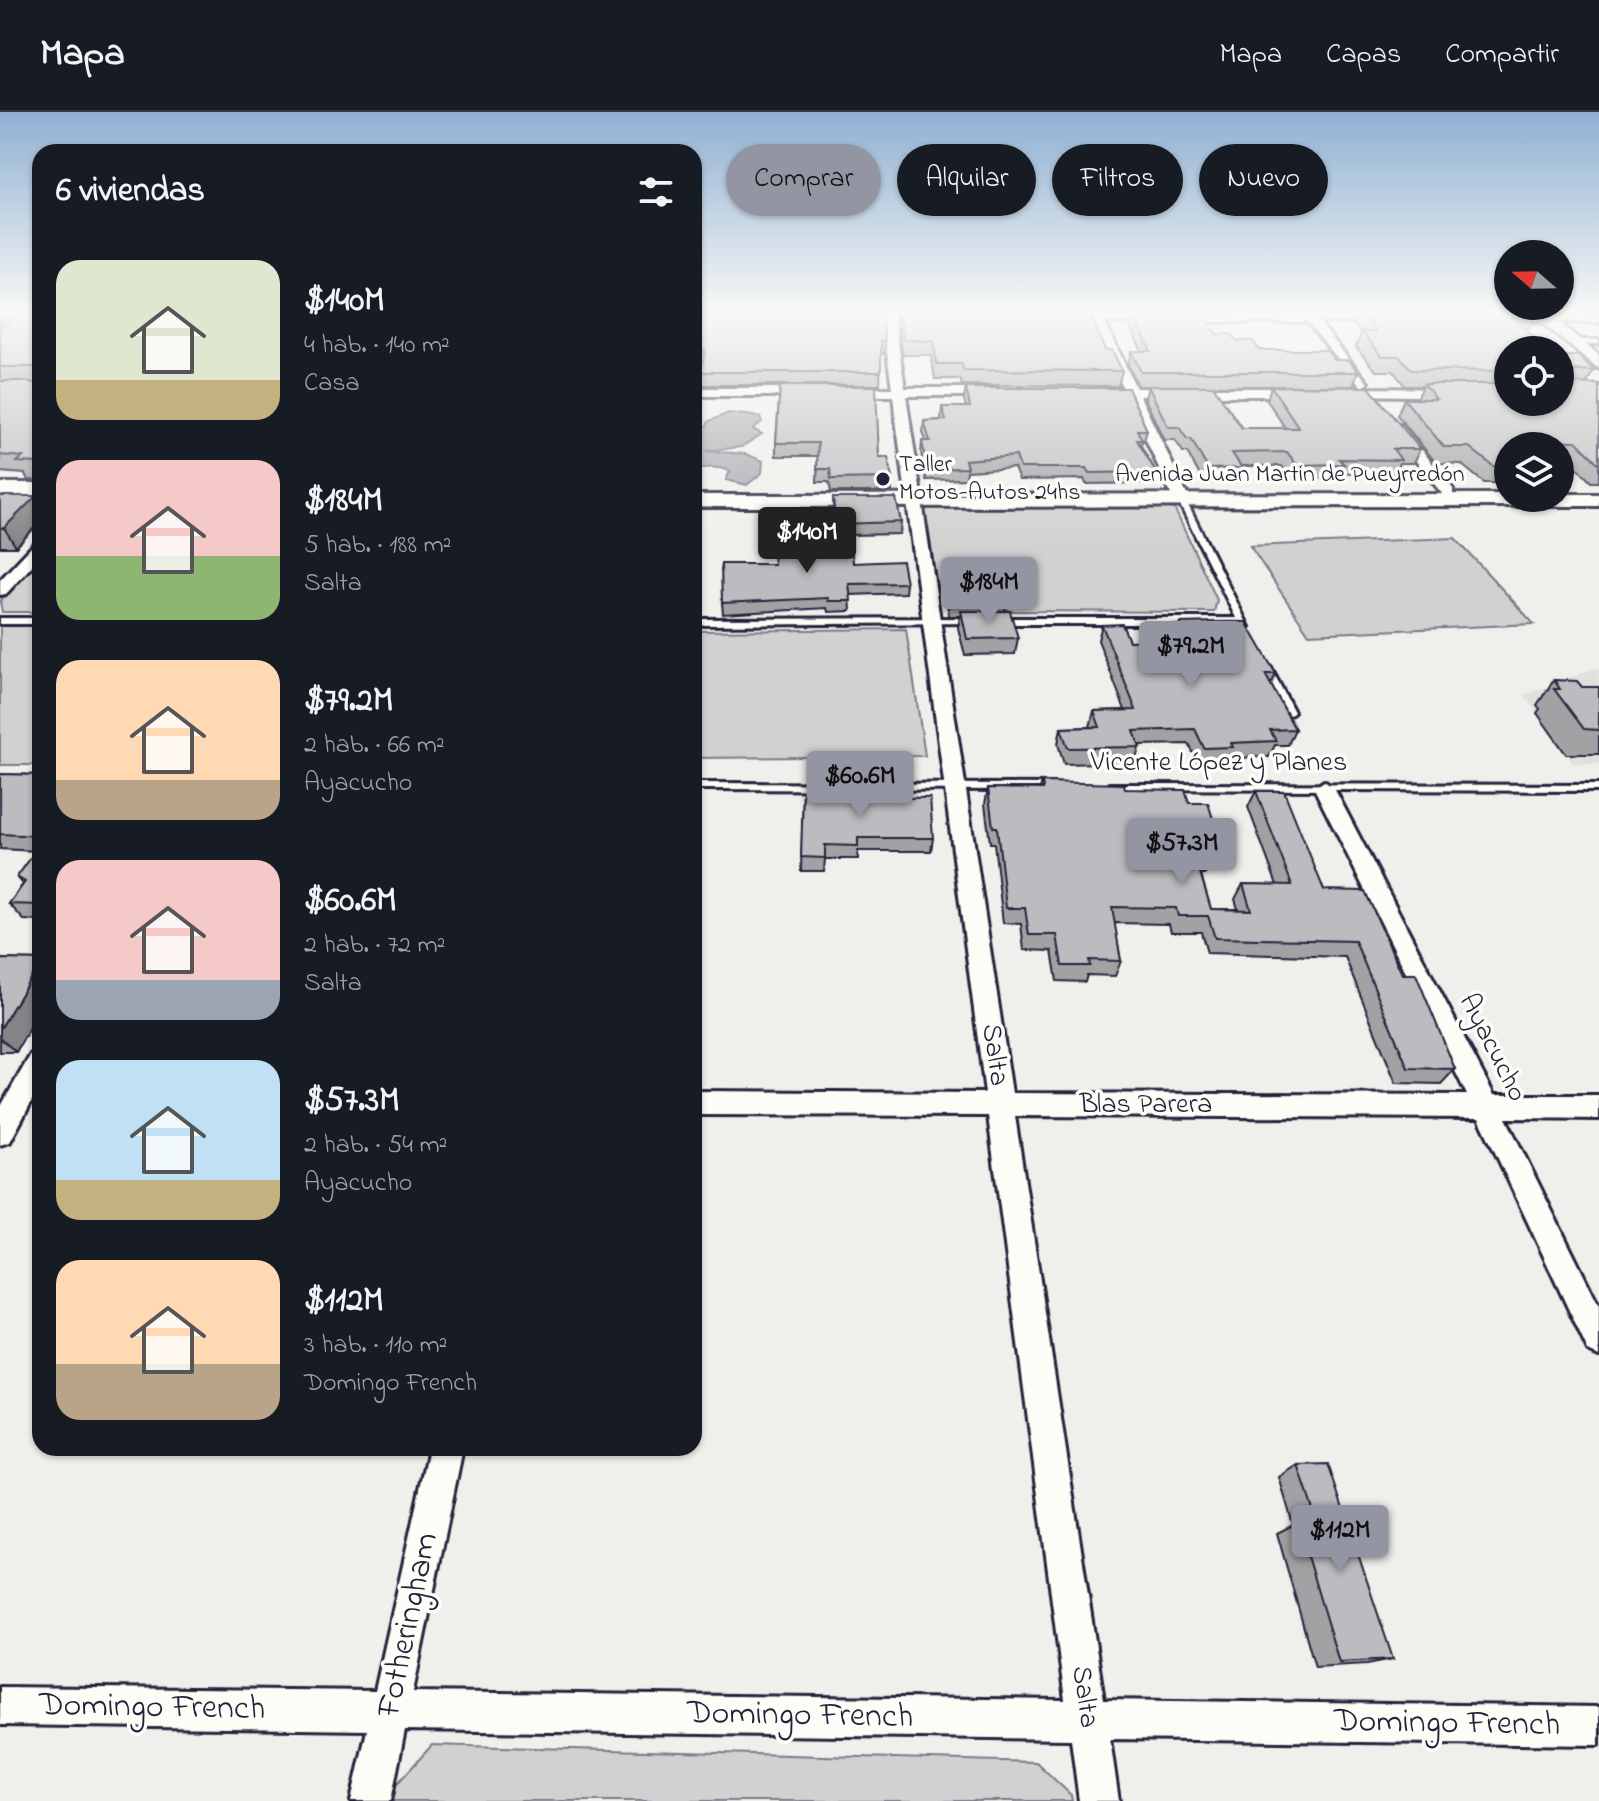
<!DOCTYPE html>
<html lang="es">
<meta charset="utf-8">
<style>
:root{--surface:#171b24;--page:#242831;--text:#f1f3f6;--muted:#9ea1a6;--line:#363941;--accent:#9495a2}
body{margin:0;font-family:"Indie Flower",sans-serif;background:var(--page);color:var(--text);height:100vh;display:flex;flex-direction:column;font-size:30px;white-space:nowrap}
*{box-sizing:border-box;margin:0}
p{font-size:26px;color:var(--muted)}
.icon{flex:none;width:44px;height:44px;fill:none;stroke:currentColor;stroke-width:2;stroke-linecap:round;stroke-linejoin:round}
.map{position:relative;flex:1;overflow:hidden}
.sheet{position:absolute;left:32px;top:32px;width:670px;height:1312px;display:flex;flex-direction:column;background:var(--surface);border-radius:24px;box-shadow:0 2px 6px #0004}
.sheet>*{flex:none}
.banner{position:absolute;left:726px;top:32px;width:752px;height:72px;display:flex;gap:16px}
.needle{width:52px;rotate:290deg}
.tools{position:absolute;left:1494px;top:128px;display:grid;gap:16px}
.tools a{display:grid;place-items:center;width:80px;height:80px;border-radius:50%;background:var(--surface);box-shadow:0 2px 6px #0004;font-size:40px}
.price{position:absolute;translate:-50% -68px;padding:0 18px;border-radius:8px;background:var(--accent);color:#111;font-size:26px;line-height:52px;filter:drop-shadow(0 2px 4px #0008)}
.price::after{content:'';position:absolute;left:50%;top:48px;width:24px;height:18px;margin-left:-12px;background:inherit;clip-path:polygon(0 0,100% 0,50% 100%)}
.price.selected{background:#222;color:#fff}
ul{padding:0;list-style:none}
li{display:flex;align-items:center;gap:24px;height:200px;padding:0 24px}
li span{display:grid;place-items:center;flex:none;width:224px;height:160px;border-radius:24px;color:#555}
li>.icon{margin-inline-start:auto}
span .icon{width:96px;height:96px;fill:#fffc;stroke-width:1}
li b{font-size:34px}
h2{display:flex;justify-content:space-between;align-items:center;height:96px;padding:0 24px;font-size:34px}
.tag{padding:0 28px;border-radius:36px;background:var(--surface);box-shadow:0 2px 6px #0004;font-size:28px;line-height:72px}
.tag.selected{background:var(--accent);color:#111}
header{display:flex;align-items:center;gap:48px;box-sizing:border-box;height:112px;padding:0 40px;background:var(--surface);border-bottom:2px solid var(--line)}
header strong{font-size:38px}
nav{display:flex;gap:44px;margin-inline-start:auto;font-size:28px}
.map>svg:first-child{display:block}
.built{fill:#e0e0df}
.green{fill:#d2d1d1;stroke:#7a7a86;stroke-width:2}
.water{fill:#a9a9b0;stroke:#737381;stroke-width:2}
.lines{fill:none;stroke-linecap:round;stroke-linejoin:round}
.service-casing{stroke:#22223b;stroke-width:6}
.minor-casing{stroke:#22223b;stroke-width:6}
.secondary-casing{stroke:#22223b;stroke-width:6}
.service{fill:#fdfcf7;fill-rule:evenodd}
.minor{fill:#fdfcf7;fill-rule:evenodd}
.secondary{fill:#fdfcf7;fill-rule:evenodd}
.wall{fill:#a2a2a5;stroke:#22223b;stroke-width:2}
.shaded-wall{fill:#848486;stroke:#22223b;stroke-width:2}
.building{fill:#bcbcc0;stroke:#22223b;stroke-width:2}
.poi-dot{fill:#22223b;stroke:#fdfcf7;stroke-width:3}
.labels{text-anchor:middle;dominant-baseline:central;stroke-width:7;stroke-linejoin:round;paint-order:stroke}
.far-poi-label{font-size:24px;fill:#22223b;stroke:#fdfcf7;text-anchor:start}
.far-street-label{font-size:24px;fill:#22223b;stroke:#fdfcf7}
.street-label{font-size:28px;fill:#22223b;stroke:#fdfcf7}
.near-street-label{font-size:34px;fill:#22223b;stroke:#fdfcf7}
</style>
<header>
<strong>Mapa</strong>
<nav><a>Mapa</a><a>Capas</a><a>Compartir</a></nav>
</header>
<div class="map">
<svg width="1599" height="1689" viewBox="0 0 1599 1689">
<rect width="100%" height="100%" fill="#f0efec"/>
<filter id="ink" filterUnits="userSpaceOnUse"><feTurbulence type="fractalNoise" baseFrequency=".0125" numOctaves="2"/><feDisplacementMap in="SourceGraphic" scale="16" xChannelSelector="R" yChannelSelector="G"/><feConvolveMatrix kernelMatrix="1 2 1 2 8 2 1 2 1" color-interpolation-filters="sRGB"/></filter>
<g filter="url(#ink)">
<path class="built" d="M1599,555V652H1573L1524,583Z"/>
<g class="green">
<path d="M1163,391L1175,398L1217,488L1214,500L1008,499L1002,475L936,476L921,404L930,393Z"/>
<path d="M1455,426L1534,512L1309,522L1250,434Z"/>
<path d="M40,445V500H2L0,489Z"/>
<rect x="0" y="513" width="40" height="140"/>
<path d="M906,517L925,644L694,646V519Z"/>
<path d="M432,1633L1036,1650L1071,1683L1072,1689H393L396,1673Z"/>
</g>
<path class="water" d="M729,301L760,305L762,310L753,317L762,322L741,335L707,339L746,342L763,349L762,361L747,373L726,368L730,359C716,354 708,355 694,358V312L707,314L709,309Z"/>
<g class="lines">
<defs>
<g id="service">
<path d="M1599,228V232H1573L1570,230L1573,228Z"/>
<path d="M1179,387L1186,389L1249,515L1248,517H1242L1239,512H997L993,509L997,506H1236L1178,389Z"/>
<rect x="0" y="506" width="40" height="6"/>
<path d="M974,506L978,509L977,511L694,513V507Z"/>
<path d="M1266,553L1271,556L1294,600L1292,602L1289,603L1284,600L1261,556Z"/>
<path d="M694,671L1056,672L1061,675L1056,678L694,677Z"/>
<path d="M1110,672L1599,673V679L1106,677L1105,675Z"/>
</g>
<g id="minor">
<path d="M881,198H893L905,276H996L1003,280L996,284H906L1012,981L1467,983L1314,676L1324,669L1334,676L1494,983H1599V1007L1506,1006L1599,1194V1244L1588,1239L1479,1006L1015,1004L1104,1588L1599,1595V1633L1110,1627L1119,1689H1079L1071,1627L405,1618L391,1689H351L367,1618L0,1613V1575L375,1579L429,1336H463L413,1580L1065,1588L988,1004L694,1003V979L985,981L893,284H694V276H892Z"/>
<path d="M1087,198H1099L1101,203H1301V198H1309L1313,203L1388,202L1394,206L1388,210H1319L1368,271L1362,275L1307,210H1105L1136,276H1300L1307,280L1300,284H1140L1190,389L1182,394L1174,389L1126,284H1096L1089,280L1096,276H1123L1093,210L1060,211L1054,207L1060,203H1090Z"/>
<rect x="0" y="201" width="40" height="8"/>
<path d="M1500,202L1599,203V211L1496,208V204Z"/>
<path d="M1340,276L1508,277V285L1335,283L1333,280Z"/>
<path d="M1392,313H1402L1453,377V383H1443L1392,319Z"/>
<path d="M40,430V445L6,482L0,483V468L34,432Z"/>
<path d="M40,939V974L10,1030L0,1033V996L31,942Z"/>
</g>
<g id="secondary">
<path d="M1526,198H1544L1599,243V257Z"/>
<rect x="0" y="371" width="40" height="12"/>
<path d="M1508,382V386H1560V382H1599V394L694,395V383Z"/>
</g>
</defs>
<use href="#service" class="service-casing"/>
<use href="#minor" class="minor-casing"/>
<use href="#secondary" class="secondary-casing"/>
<use href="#service" class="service"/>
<use href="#minor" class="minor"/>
<use href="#secondary" class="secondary"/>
</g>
<g class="wall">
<path d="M0,198H17H8L13,208L40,198V369L28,368L25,362L0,360Z"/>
<path d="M697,198H879L878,199Z"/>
<path d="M895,198H1088L1105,238L1122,259L1118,274L962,273L960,267H935L931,243H903L898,212V199Z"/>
<path d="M1114,198H1290L1289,200H1202L1216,222L1259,238L1334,248L1358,260L1353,274H1185L1242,316H1285L1267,288L1271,274L1420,337L1414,351H1399L1394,362L1340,361L1338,366L1292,367L1282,354H1241L1242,356L1238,370L1204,371L1187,340H1183L1175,328H1164L1145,287L1148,274H1138L1128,253L1131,239H1142L1129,212L1132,199Z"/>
<path d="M1341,198H1504V199L1534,205L1527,219L1508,238V290L1560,244L1594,258L1586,272H1599V370H1591L1567,345H1560V334H1508V371H1484L1461,352L1436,351L1397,303L1404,287H1417L1423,274H1405L1393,259H1376L1356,235L1361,222L1355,213L1360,200H1343Z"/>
<path d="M1576,198H1599V201L1580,200Z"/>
<path d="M694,199L885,229L884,242H881L880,273H702L701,260L702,252H694Z"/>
<path d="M780,274L879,345L892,366V380H831L829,370H817L818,344H776V331Z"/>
<path d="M966,276L1147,318L1144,329H1142L1141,334L1156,360L1153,371L1086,372L1084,367L1019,368L1014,356L967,359L966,367L926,368L921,341L922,329H926L923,320L924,309L941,308L942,295H966L964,287Z"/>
<path d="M0,384L40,392V410L16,435H0Z"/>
<path d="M833,386L901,410L900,422L849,423L853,451L906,471L905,481L850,483L851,499L828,500L827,496L723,502L722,491L774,452L825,437L824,420L835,419L833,398Z"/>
<path d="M948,467L1007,487L1005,499L1018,526L1015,542L965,543L958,516L960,504H949L946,483Z"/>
<path d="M1180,511L1276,562L1271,573L1295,617L1288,633H1275L1269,645L1229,646L1227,651H1198L1189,632L1140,633L1135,650L1064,652L1058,632L1061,616L1090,615L1094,599L1125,598L1098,528L1102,513L1129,529L1176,528L1175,526Z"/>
<path d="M1554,568L1582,575H1599V642H1566L1537,601L1540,597L1537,593Z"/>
<path d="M0,662L40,663V809L24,808L9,792L23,772L17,765L36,739L0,737Z"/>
<path d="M1042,670L1125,677L1189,691L1214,710L1207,726H1206L1212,747L1205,763H1201L1211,797H1238L1235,787L1243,772L1277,773L1248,695L1256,679L1324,778L1402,862L1455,957L1441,972L1396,971L1345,845L1207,841L1201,820H1171L1169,812L1114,811L1121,849L1115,864L1087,863L1085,870L1057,869L1052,839L1024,838L1021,812L1003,811L994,731H990L985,692L988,676H1040Z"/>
<path d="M803,679L862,685L933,726L931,739H858V747H825L824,759H801Z"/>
<path d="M0,847L40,848V898L16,940H0Z"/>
<path d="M1298,1353L1393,1547L1367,1552L1315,1555L1277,1421L1293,1413L1279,1365Z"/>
</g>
<g class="shaded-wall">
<path d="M0,198H17H8L15,212L0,223Z"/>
<path d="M36,384L40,392V410L16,435L4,416Z"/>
<path d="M40,850V898L16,940L0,926V917Z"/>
</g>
<g class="building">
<path d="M27,198H40V255H0V216Z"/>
<path d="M898,198H1088L1105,238H1112L1122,259L963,258L962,252H937L933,229L904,228Z"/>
<path d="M1361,198L1526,199L1534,205H1511L1549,238H1508V259L1412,258L1399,244H1382L1362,220H1376Z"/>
<path d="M694,199H881L885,229H881V260H701L705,238H694Z"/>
<path d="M1132,199H1202L1216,222H1232L1237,229H1253L1259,238H1326L1334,248H1349L1358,260H1141L1131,239H1151Z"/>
<path d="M1560,244H1578L1594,258L1566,259L1567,271L1599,272V352L1576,329L1523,328L1529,334H1508V354H1493L1469,335H1444L1404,287H1436L1424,272H1508V290H1560Z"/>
<path d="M0,269H23L40,272V351L17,350L23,345L0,343Z"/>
<path d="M780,274H876L879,345H888L892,366L831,367L830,357H817L818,331H776Z"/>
<path d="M1148,274H1213L1242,316H1299L1271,274L1369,275L1420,337H1393L1401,348L1339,347L1344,352L1297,353L1287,340L1232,341L1242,356L1208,357L1191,327H1187L1179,315H1168Z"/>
<path d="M966,276H1128L1147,318H1137L1142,328H1137L1156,360L1089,361L1086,356H1020L1016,344L965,348L967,356L927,357L922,329H930L924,309L946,308L942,295H970Z"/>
<path d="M0,384H36L4,416H0Z"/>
<path d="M833,386H896L901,410L836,412Z"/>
<path d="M849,419L853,451L902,449L906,471L849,472L851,489H828V486L722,491L721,452H774L773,442L826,437L824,420Z"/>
<path d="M948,467H1003L1007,487L951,488Z"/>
<path d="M961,499H1010L1018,526L967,527Z"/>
<path d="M1225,510H1246L1276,562H1265L1295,617L1270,618L1276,629L1231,631L1233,635L1204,636L1195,617L1134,619L1140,635L1068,636L1061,616L1100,615L1094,599L1136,598L1102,513L1122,512L1129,529L1188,527L1180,511Z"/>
<path d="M1554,568L1577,569L1582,575H1599V618L1584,617L1554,577H1560Z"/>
<path d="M0,662L40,663V724L0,722Z"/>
<path d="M1042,670L1124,672L1125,677L1185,678L1189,691H1208L1214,710H1201L1212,747H1196L1211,797L1251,798L1243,772L1292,773L1256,679H1284L1324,778L1365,779L1402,862H1416L1455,957L1408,956L1355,829L1215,826L1208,804H1178L1176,796L1112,795L1121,849L1089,848L1090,854H1062L1057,823H1029L1025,796H1006L997,715H993L988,676L1043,677Z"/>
<path d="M829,674L862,675V685L930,686L933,726H858V734L825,733V746L801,745L803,679L829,680Z"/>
<path d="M40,733V793L9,792L25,770L17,765Z"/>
<path d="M0,847L40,848V850L0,917Z"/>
<path d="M1328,1352L1393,1547L1339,1550L1297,1411L1317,1410L1298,1353Z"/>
</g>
</g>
<linearGradient id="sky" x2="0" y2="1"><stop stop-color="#8fb0d2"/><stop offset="0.46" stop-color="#f8f8f6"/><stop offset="1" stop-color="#f8f8f6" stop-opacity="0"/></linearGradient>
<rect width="1599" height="434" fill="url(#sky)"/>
<circle class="poi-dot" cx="883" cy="367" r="8"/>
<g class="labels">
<g class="far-poi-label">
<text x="899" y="353">Taller<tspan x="899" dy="28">Motos-Autos 24hs</tspan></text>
</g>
<g class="far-street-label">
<text x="1290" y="363">Avenida Juan Martin de Pueyrredón</text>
</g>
<g class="street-label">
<text x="1219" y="651">Vicente López y Planes</text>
<text transform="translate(1492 936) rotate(63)">Ayacucho</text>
<text transform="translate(994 943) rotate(82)">Salta</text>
<text x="1146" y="993">Blas Parera</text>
<text transform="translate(1084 1585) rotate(82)">Salta</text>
</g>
<g class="near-street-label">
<text transform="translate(409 1513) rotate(-78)">Fotheringham</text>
<text transform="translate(152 1596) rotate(1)">Domingo French</text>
<text transform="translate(800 1604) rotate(1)">Domingo French</text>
<text transform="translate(1447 1612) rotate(1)">Domingo French</text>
</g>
</g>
</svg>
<div class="tools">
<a><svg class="needle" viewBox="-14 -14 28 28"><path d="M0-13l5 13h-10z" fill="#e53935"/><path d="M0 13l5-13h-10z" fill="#9ea1a6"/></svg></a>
<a><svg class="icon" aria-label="locate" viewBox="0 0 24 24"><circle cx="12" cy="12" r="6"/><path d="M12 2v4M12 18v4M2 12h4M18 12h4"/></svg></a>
<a><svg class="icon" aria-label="layers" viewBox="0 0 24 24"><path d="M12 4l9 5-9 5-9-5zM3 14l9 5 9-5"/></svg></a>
</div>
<b class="price selected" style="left:807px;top:463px">$140M</b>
<b class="price" style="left:989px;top:513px">$184M</b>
<b class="price" style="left:1191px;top:577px">$79.2M</b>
<b class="price" style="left:860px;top:707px">$60.6M</b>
<b class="price" style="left:1182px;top:774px">$57.3M</b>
<b class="price" style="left:1340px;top:1461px">$112M</b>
<div class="banner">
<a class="tag selected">Comprar</a>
<a class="tag">Alquilar</a>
<a class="tag">Filtros</a>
<a class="tag">Nuevo</a>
</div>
<section class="sheet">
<h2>6 viviendas<svg class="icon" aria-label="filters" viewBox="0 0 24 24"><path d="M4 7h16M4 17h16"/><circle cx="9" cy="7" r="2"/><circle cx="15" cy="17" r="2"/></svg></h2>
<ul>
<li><span style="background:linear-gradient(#dfe7d0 75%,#c2b280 0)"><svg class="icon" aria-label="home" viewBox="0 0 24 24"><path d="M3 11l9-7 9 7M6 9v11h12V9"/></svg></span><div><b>$140M</b><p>4 hab. · 140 m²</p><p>Casa</p></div></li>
<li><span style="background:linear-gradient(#f6c9c9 60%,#8fb573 0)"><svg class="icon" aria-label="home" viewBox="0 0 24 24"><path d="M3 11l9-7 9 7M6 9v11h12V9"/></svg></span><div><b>$184M</b><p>5 hab. · 188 m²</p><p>Salta</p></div></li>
<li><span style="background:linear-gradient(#ffd9b3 75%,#b9a48a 0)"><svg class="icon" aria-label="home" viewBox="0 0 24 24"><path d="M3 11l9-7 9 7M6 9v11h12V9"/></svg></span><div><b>$79.2M</b><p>2 hab. · 66 m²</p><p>Ayacucho</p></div></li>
<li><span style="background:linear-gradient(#f6c9c9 75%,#9aa5b1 0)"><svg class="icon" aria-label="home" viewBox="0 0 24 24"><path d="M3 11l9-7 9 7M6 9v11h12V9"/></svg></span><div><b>$60.6M</b><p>2 hab. · 72 m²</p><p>Salta</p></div></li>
<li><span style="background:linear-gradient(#bfe0f5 75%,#c2b280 0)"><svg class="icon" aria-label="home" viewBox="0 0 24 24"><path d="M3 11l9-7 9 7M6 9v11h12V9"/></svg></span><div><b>$57.3M</b><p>2 hab. · 54 m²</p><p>Ayacucho</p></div></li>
<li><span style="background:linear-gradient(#ffd9b3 65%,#b9a48a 0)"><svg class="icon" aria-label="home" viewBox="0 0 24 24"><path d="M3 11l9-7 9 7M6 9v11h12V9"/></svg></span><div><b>$112M</b><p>3 hab. · 110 m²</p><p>Domingo French</p></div></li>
</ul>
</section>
</div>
